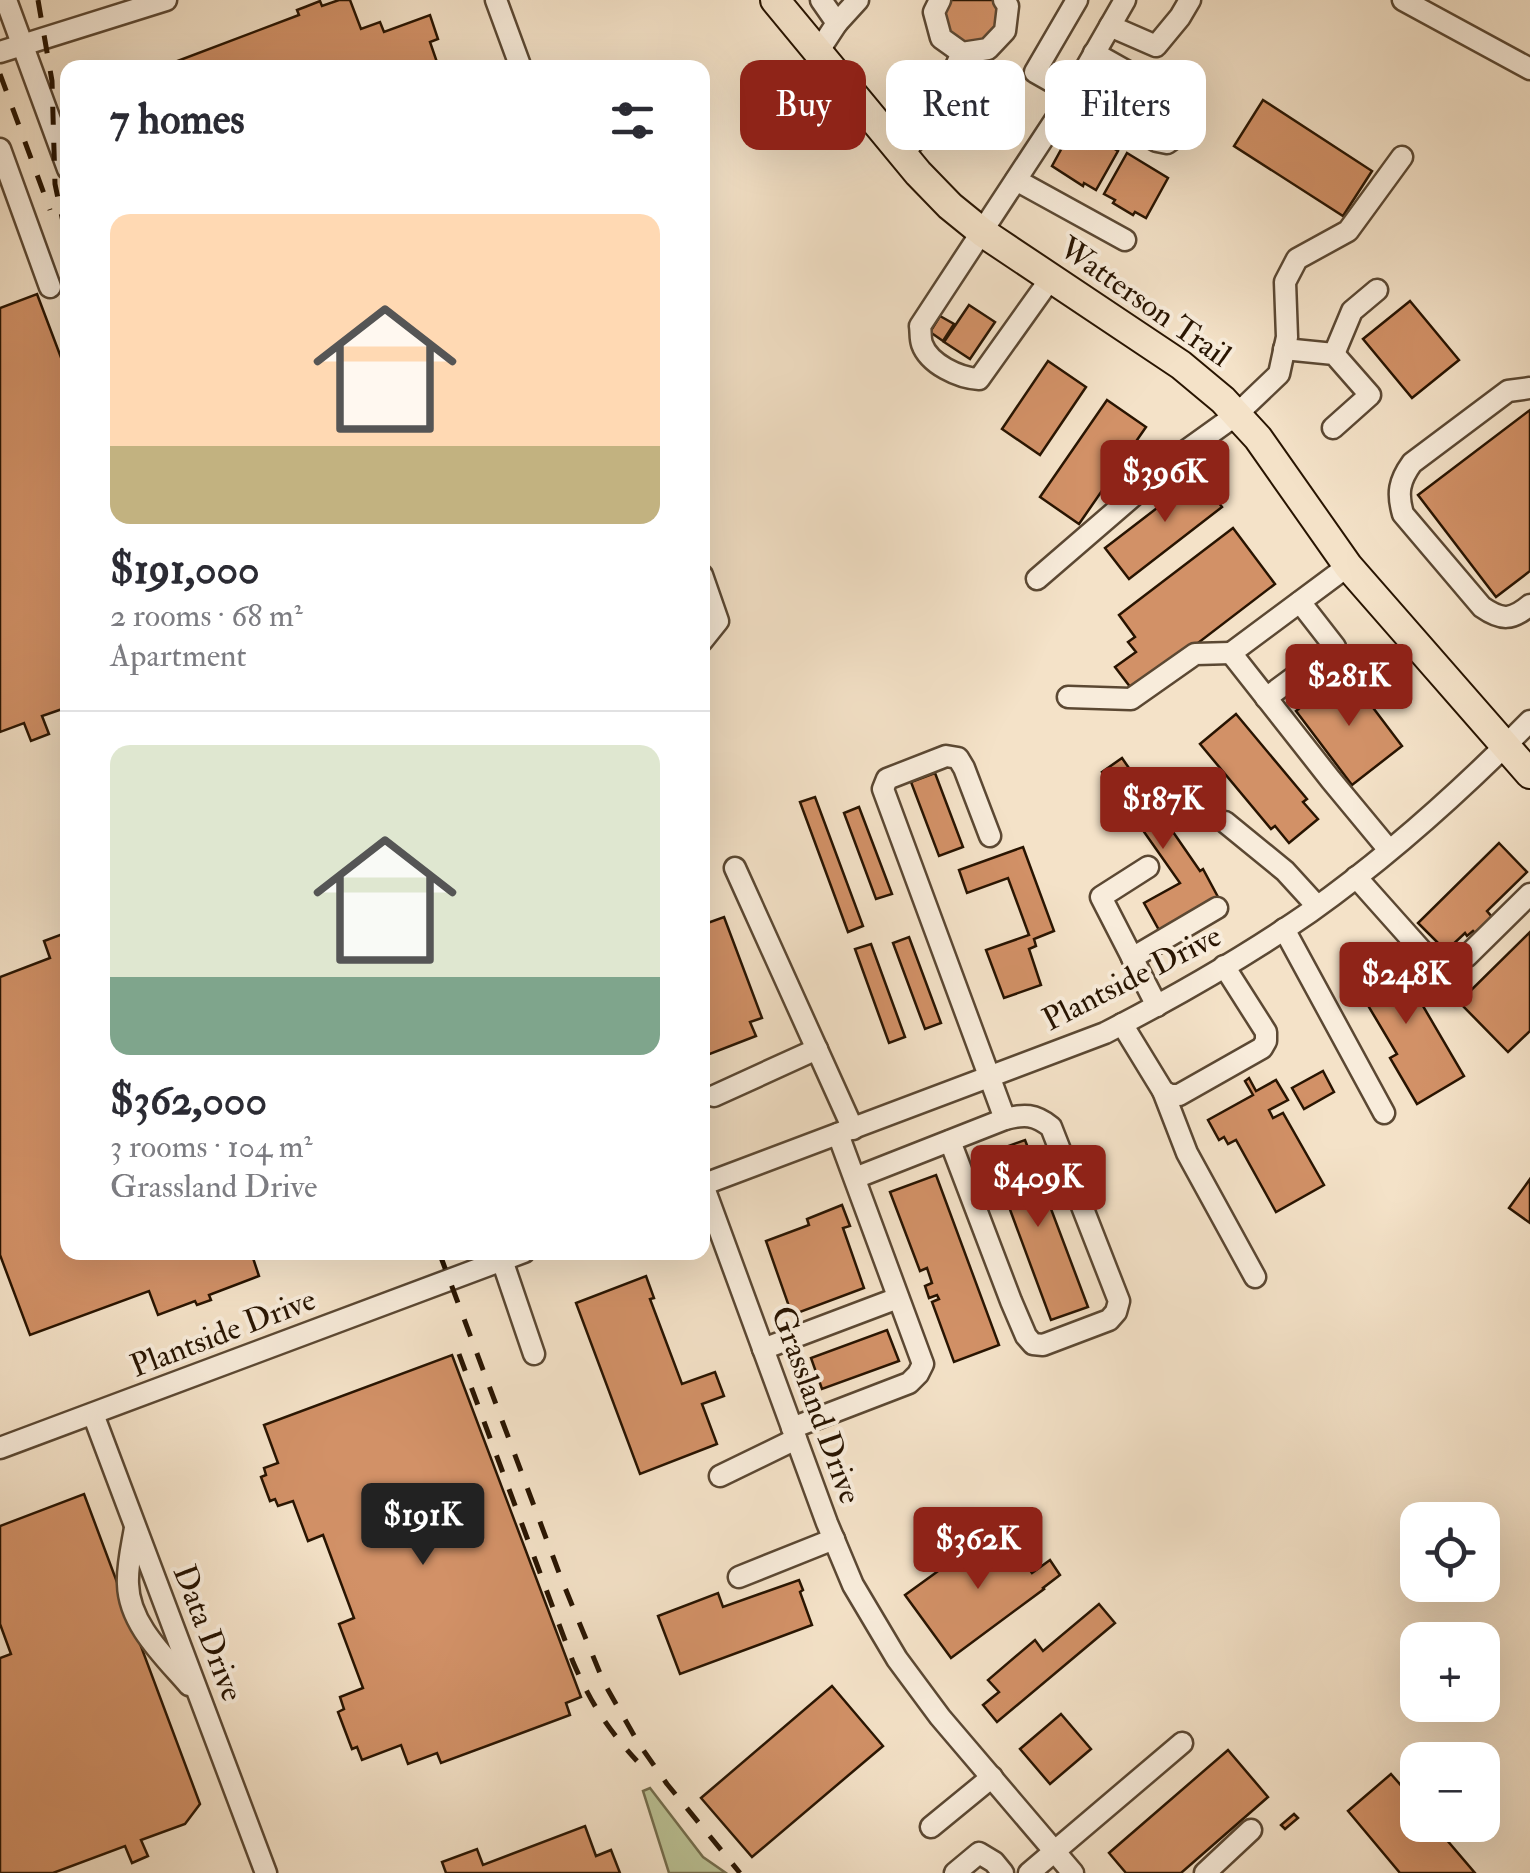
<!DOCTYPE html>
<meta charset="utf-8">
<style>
:root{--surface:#fff;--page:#f7f7f7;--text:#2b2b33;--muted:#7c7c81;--line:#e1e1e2;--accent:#8f2418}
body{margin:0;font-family:"IM FELL Double Pica",serif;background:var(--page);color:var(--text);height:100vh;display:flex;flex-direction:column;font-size:38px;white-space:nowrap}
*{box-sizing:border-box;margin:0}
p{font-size:32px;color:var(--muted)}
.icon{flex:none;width:55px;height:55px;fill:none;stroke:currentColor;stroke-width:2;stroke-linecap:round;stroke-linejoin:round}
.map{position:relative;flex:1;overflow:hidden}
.panel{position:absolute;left:60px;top:60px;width:650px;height:1200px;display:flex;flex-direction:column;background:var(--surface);border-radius:20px;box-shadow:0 10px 40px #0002}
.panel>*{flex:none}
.banner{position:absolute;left:740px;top:60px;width:640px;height:90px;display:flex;gap:20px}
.tools{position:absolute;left:1400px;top:1502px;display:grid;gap:20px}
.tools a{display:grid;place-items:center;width:100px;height:100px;border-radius:20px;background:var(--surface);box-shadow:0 10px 40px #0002;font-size:50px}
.price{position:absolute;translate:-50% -85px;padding:0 22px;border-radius:10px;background:var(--accent);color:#fff;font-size:32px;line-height:65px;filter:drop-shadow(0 2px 5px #0008)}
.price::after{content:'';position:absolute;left:50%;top:60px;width:30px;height:22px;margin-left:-15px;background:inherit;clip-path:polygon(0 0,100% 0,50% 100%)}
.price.current{background:#222;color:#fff}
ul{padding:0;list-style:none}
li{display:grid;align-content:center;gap:20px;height:530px;padding:0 50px}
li+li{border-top:2px solid var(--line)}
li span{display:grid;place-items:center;height:310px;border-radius:20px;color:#555}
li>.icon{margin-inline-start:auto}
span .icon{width:180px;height:180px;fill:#fffc;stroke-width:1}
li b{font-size:42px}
h2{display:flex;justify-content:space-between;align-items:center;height:120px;padding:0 50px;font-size:42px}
.chip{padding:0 35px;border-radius:20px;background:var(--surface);box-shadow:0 10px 40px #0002;font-size:35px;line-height:90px}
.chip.current{background:var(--accent);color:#fff}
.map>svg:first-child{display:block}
.green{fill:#bbc396;stroke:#726c4c;stroke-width:2.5}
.building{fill:#d29167;stroke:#281401;stroke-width:2.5}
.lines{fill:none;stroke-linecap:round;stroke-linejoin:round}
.minor-casing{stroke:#5b4833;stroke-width:25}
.major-casing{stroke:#281401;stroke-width:32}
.minor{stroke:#f8ecdb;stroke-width:20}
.major{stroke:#f4e2c8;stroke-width:28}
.rail{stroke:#281401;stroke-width:5;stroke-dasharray:18 18;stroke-linecap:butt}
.labels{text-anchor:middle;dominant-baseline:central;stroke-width:8;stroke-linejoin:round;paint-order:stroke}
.street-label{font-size:32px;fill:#281401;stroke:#f8ecdb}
</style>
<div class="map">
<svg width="1530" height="1873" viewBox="0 0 1530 1873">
<rect width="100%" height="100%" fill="#f4e2c8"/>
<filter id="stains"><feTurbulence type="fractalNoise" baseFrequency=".002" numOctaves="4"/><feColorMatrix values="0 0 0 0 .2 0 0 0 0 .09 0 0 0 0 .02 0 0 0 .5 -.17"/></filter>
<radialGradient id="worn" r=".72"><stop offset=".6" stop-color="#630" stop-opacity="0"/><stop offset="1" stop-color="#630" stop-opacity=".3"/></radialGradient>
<path class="green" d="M650,1788L703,1857L726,1873H669L643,1791Z"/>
<g class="building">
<path d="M339,0H350L361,29L380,22L384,32L430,15L438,39L430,42L439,68H159L299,15L297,10L305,7L320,1L322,6Z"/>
<path d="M950,0H996L1001,18L994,35L979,45L962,43L948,32L944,14Z"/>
<path d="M1263,100L1372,171L1343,216L1234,146Z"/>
<path d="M1074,126L1107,142L1106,144L1118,151L1096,190L1084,183L1083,186L1052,166Z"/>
<path d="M1127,153L1168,178L1146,218L1135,212L1133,215L1113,203L1115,200L1104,194Z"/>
<path d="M37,294L68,376V707L42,716L49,734L31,741L24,723L0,732V308Z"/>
<path d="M1410,301L1459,360L1412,398L1363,339Z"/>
<path d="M969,305L995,322L970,359L944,342Z"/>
<path d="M940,316L954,324L943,341L930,332Z"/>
<path d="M1048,361L1086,387L1040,455L1002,429Z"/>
<path d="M1107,400L1146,427L1079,524L1040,497Z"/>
<path d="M1530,410V571L1496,597L1418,495Z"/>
<path d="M1189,464L1222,507L1129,579L1105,548L1183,488L1174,476Z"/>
<path d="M1233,528L1275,584L1134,692L1115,667L1136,652L1128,642L1135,637L1119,615Z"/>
<path d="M1346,672L1402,746L1352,785L1296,711Z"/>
<path d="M1236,714L1307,799L1303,802L1318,819L1289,843L1275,826L1271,829L1200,744Z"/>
<path d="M1122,758L1200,871L1203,869L1218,897L1159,930L1144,903L1180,883L1102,772Z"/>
<path d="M935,773L963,847L939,856L911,782Z"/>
<path d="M815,797L863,926L848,932L800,802Z"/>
<path d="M859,807L892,894L876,899L844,813Z"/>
<path d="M1499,843L1527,872L1487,911L1492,917L1475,933L1473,931L1467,936L1465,933L1446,951L1418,923Z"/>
<path d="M1023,847L1054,931L1034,939L1036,946L1029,949L1041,985L1004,998L986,950L1029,935L1008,878L967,893L959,870Z"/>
<path d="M724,917L762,1018L750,1022L756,1036L702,1057V925Z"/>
<path d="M68,932V1252H251L259,1276L209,1295L211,1300L197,1305L195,1301L158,1315L149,1291L30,1335L0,1255V977L50,958L44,941Z"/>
<path d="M1530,932V1031L1508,1052L1459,1002Z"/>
<path d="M909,937L941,1023L925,1029L893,943Z"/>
<path d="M871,944L905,1037L889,1043L855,949Z"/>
<path d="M1389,948L1464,1076L1417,1104L1390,1058L1397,1054L1348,972Z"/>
<path d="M1323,1071L1334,1092L1304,1109L1292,1088Z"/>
<path d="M1249,1078L1256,1091L1276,1080L1288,1100L1269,1110L1273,1118L1283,1113L1324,1185L1276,1212L1236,1140L1228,1144L1224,1137L1219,1140L1208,1120L1253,1095L1245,1081Z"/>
<path d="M1025,1140L1088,1307L1051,1320L989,1153Z"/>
<path d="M936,1175L999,1345L954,1362L932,1302L939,1299L937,1295L929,1298L925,1286L932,1283L927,1268L920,1271L890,1192Z"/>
<path d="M1530,1179V1223L1509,1208Z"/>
<path d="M842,1205L850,1226L843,1228L864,1288L792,1315L766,1241L809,1225L807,1219Z"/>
<path d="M646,1276L654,1298L650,1299L682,1384L715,1372L724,1396L702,1404L717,1444L640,1474L576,1303Z"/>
<path d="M887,1330L899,1361L822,1389L811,1358Z"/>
<path d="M452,1355L581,1697L566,1703L570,1715L441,1763L437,1753L408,1764L401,1745L362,1760L357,1747L352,1749L338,1712L344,1709L340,1697L363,1688L339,1624L354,1618L323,1535L308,1541L293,1501L278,1506L275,1499L270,1501L261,1477L266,1475L264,1468L278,1463L264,1425Z"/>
<path d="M84,1494L200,1804L185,1824L141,1840L148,1856L132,1863L125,1846L53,1873H0V1658L11,1654L0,1624V1526Z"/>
<path d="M999,1527L1032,1573L1050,1560L1060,1575L1043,1588L1044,1589L951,1658L905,1595Z"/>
<path d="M799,1580L803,1590L800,1592L812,1625L680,1674L658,1616L718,1593L723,1607Z"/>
<path d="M1099,1604L1115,1623L997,1722L983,1705L999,1692L988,1680L1035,1640L1043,1651Z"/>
<path d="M832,1686L883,1746L752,1857L701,1798Z"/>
<path d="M1061,1714L1091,1749L1050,1784L1020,1749Z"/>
<path d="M1228,1750L1268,1797L1181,1873H1126L1109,1853Z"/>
<path d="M1391,1774L1418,1805V1825H1434L1475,1873H1400L1348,1811Z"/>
<path d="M1294,1814L1298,1818L1285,1829L1281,1825Z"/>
<path d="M585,1826L596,1856L611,1850L620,1873H446L442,1862L477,1849L483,1865Z"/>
</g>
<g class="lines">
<defs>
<g id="minor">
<path d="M6,0L68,169"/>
<path d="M496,0L521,68"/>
<path d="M940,0L934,12L941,38L962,53L988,49L1005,31L1008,6L1004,0"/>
<path d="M1077,0L1035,72L1157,141L1167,143C1178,136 1187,123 1187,109L1181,102L1094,53"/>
<path d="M1403,0L1530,69"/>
<path d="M837,23L858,0"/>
<path d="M1110,26L1156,46L1180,17L1190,0"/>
<path d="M0,52L166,0"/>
<path d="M818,52L837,23L821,0"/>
<path d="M0,149L50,287"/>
<path d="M902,154L929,125L962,53"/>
<path d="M1016,180L1125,240"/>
<path d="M1051,278L979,379C959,378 929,364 922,344C920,338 921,332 920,326L1063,108L1125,0"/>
<path d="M1284,349L1334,354L1370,395L1333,428"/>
<path d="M1334,354L1352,311L1377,290"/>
<path d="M1530,388L1508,391L1412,463C1399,481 1397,493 1403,514L1482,607C1502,621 1512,620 1530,605"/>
<path d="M1348,566L1231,653L1331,780L1389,850"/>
<path d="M702,575L718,621L702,641"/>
<path d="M1037,579L1183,453L1236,415L1279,374L1287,337L1285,282L1297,259L1348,231L1402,157"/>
<path d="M1068,697L1131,699L1195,654L1231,653"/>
<path d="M1266,698L1335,647L1300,602"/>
<path d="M1225,822L1285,871L1317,906"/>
<path d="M1148,867L1101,897L1157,1006"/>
<path d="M735,868L853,1129"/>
<path d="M1356,877L1430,960L1451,962L1467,956L1530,894"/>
<path d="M1284,929L1384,1113"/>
<path d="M1132,958L1217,908"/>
<path d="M1122,1024L1163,1091L1170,1095H1179L1262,1048L1266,1041V1032L1224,966"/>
<path d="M1163,1091L1187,1153L1255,1277"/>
<path d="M714,1096L817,1049"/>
<path d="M950,1141L1011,1301L1026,1336L1033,1344L1043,1345L1109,1320L1116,1312L1119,1301L1051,1127C1035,1114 1024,1114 1005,1119L883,789L887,779L946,756L958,758L964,768L990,836"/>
<path d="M855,1178L1005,1119"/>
<path d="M702,1185L1105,1033C1175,997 1245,957 1310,912C1386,858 1465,787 1530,721"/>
<path d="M703,1185L827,1523L853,1585L897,1659L940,1717L1073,1873"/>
<path d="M502,1260L534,1354"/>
<path d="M763,1349L898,1298"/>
<path d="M93,1414L266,1873"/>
<path d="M792,1428L909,1383L918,1374L923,1364L838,1134"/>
<path d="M0,1448L524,1252"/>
<path d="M720,1476L796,1439"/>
<path d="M135,1528C132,1546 127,1566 128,1584C129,1624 164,1656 189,1685"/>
<path d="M739,1577L834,1539"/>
<path d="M931,1827L992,1777"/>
<path d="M955,1873L979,1853L994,1862L1003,1873"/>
<path d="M1029,1873L1182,1743"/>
<path d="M1205,1873L1251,1830"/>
</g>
<path id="major" d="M775,0L918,173L950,206L982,232L1181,365L1223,400L1258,438L1348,566L1530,774"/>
</defs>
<use href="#minor" class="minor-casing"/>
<use href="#major" class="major-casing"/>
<use href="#minor" class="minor"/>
<use href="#major" class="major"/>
<g class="rail">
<path d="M38,0L52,81L55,184L68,246"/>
<path d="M0,74L50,210"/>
<path d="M439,1252L561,1578L604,1683L639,1744L667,1784L740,1873"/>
<path d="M459,1354L573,1662C591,1703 606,1727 637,1761"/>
</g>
</g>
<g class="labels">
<g class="street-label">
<text transform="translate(1145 302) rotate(35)">Watterson Trail</text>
<text transform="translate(1132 978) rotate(-27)">Plantside Drive</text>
<text transform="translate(223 1333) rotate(-21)">Plantside Drive</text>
<text transform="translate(816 1405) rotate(70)">Grassland Drive</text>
<text transform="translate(208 1633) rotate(69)">Data Drive</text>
</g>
</g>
<rect width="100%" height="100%" filter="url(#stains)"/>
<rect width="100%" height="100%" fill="url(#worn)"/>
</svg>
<div class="tools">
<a><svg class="icon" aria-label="locate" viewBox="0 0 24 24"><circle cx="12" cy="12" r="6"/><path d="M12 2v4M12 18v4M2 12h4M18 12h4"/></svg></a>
<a>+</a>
<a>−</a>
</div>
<b class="price" style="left:1165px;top:525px">$396K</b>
<b class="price" style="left:1349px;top:729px">$281K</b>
<b class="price" style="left:1163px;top:852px">$187K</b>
<b class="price" style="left:1406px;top:1027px">$248K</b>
<b class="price" style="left:1038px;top:1230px">$409K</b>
<b class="price current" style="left:423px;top:1568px">$191K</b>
<b class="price" style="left:978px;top:1592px">$362K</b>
<div class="banner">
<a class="chip current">Buy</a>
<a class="chip">Rent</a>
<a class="chip">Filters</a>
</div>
<section class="panel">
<h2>7 homes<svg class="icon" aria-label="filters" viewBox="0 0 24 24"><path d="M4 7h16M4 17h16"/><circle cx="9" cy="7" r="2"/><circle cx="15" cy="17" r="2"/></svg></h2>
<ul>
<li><span style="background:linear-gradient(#ffd9b3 75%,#c2b280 0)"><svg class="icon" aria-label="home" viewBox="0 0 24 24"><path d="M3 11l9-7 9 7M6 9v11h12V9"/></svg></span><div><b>$191,000</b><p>2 rooms · 68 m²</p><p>Apartment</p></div></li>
<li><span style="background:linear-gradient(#dfe7d0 75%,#7fa58c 0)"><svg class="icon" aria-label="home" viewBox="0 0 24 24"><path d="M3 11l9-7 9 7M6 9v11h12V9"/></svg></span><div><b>$362,000</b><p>3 rooms · 104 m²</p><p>Grassland Drive</p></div></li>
</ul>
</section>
</div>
